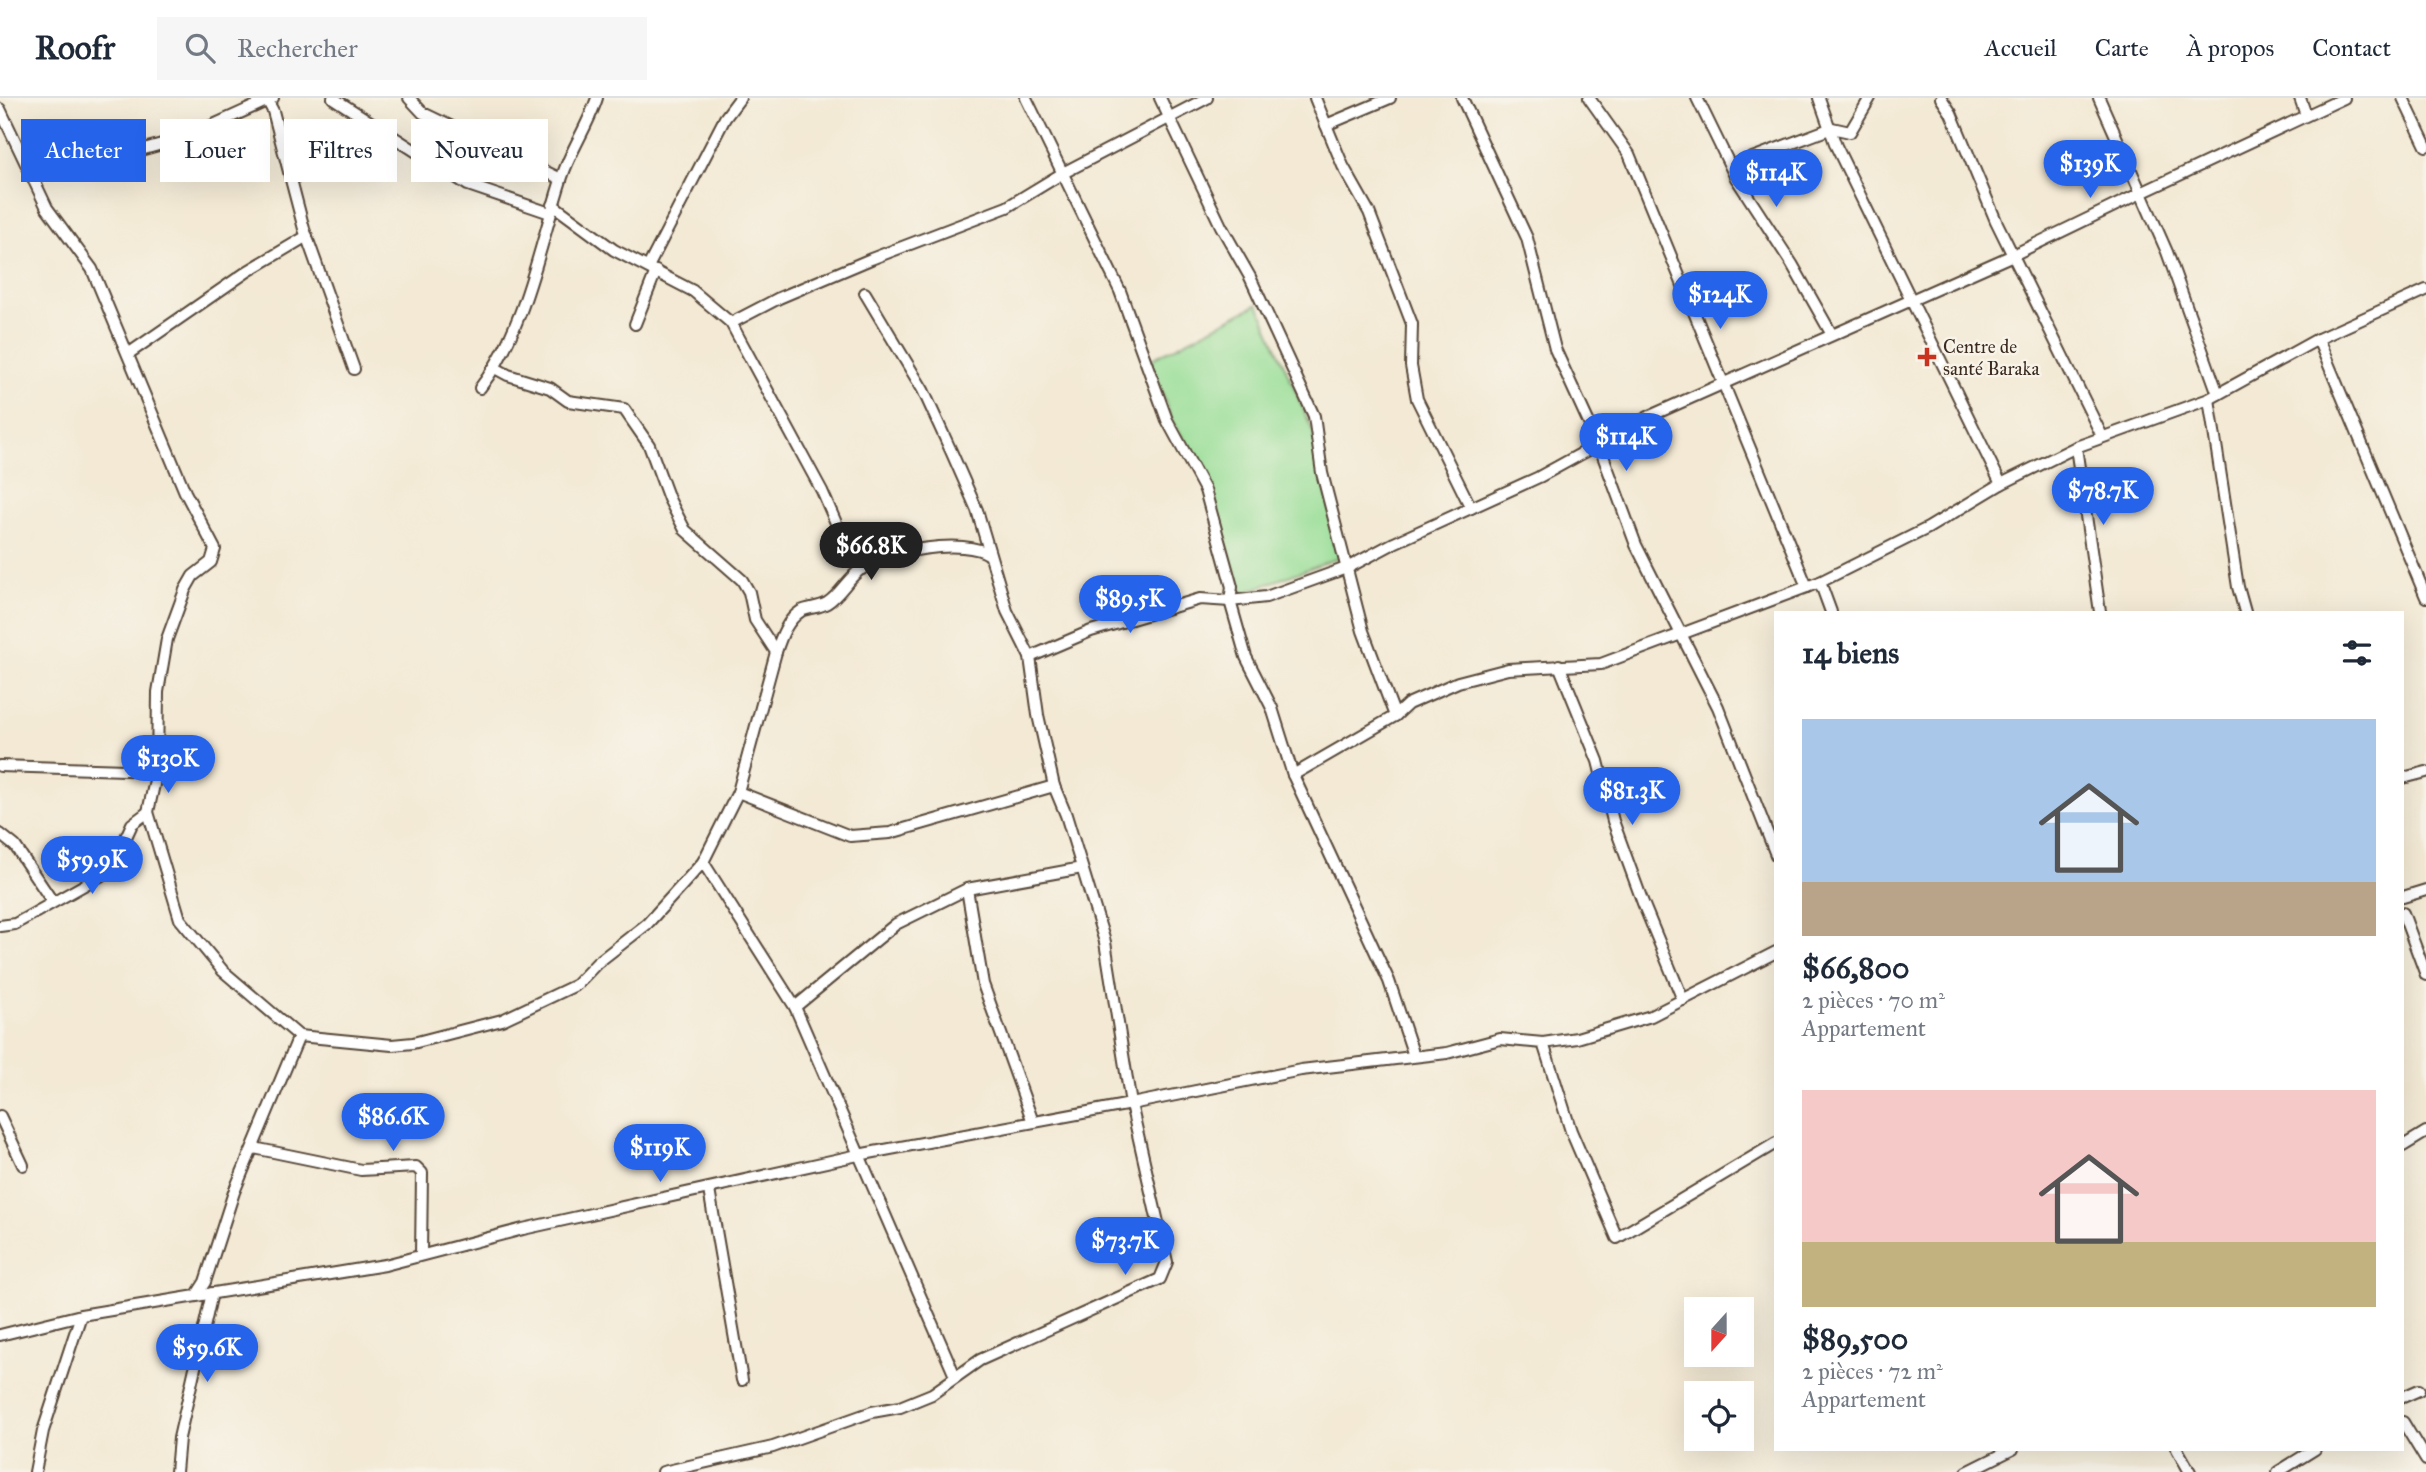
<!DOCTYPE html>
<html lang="fr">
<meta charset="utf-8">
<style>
:root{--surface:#fff;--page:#f6f6f7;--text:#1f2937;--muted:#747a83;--line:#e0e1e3;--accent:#2563eb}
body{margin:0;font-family:"IM FELL Great Primer",serif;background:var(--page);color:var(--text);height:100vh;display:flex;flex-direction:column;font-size:26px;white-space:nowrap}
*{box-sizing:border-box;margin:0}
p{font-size:23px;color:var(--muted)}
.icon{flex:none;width:38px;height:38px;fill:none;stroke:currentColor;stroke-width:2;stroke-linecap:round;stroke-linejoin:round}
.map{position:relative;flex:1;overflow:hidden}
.drawer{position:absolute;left:1774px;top:513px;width:630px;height:840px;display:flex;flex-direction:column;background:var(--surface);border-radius:0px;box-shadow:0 7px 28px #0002}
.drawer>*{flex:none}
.top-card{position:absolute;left:21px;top:21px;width:665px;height:63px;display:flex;gap:14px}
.needle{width:46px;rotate:201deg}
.fabs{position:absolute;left:1684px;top:1199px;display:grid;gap:14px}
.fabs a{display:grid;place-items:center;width:70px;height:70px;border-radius:0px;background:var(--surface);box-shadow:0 7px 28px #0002;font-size:35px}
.price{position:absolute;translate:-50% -60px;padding:0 16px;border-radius:24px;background:var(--accent);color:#fff;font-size:23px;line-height:46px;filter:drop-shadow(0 2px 4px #0008)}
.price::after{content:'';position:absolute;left:50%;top:42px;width:21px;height:16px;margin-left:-10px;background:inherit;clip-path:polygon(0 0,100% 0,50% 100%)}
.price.selected{background:#222;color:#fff}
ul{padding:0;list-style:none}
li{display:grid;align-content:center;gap:14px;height:371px;padding:0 28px}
li span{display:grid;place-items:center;height:217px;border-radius:0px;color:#555}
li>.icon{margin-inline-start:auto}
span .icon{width:126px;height:126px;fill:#fffc;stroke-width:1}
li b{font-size:30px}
h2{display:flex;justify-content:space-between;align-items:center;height:84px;padding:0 28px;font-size:30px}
.tag{padding:0 24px;border-radius:0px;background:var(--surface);box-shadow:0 7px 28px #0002;font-size:24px;line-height:63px}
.tag.selected{background:var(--accent);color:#fff}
header{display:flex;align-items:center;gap:42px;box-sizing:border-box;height:98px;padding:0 35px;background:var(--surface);border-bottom:2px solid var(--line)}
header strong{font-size:33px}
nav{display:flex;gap:38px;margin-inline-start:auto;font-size:24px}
.search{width:490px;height:63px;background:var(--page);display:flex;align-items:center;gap:18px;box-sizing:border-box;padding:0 24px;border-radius:0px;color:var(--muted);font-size:26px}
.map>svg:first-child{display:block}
.green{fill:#99de97;stroke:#6a845a;stroke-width:2}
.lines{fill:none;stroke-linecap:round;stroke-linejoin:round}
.minor-casing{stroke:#574739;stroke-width:14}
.minor{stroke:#fff;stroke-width:10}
.poi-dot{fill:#c8321e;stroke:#f7f3e8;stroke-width:2.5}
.labels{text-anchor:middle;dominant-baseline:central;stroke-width:5;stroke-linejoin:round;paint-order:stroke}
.poi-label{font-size:19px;fill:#3b2a1e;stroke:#f7f3e8;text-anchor:start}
</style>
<header>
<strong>Roofr</strong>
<div class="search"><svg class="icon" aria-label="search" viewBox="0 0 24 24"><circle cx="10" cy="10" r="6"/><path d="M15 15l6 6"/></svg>Rechercher</div>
<nav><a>Accueil</a><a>Carte</a><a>À propos</a><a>Contact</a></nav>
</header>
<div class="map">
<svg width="2426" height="1374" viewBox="0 0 2426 1374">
<rect width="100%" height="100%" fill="#f7f3e8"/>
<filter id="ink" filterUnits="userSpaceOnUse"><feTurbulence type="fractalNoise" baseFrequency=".0143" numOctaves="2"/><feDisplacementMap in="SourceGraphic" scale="14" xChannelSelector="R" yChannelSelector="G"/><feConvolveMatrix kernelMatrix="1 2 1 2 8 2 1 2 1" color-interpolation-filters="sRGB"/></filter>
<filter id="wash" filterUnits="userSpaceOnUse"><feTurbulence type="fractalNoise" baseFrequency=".00686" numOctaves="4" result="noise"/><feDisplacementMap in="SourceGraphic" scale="28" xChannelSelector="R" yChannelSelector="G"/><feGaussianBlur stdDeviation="1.57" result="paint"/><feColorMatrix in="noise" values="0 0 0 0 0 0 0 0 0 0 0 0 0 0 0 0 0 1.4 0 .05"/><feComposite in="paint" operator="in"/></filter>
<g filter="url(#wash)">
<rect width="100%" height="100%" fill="#f3e9d4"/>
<path class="green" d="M1258,206L1313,334L1340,459L1243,495L1194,355L1173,325L1150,262Z"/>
</g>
<g filter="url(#ink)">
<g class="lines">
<defs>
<g id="minor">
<path d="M266,0L273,13L304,131L354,271"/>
<path d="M333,0L468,87L550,115"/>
<path d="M409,0L423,15L561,81"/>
<path d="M1026,0L1120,193L1167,322L1205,392L1232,489L1230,503L1246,559L1272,610L1293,677L1389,883L1414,958"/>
<path d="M1160,0L1221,128L1250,179L1314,318L1322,375L1363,533L1395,618"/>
<path d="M1315,0L1326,27L1390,0"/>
<path d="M1462,0L1527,140L1555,251L1599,347L1636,447L1718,609L1776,757"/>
<path d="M1589,0L1629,56L1807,489"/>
<path d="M1697,0L1736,80L1792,166L1831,235"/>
<path d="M1819,0L1836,48L2001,386"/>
<path d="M1941,0L1951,15L1996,123L2102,338"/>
<path d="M2099,0L2141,95L2344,0"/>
<path d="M2300,0L2306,17"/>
<path d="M2403,0L2426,48"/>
<path d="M0,11L47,110L92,171L185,394L215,451L211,464L193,478L185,492L167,541L158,594L157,673L148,714L180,821L223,873L299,938L392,947L413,945L502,922L576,887L597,865L647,826L703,764L738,694L776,554L755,522L749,494L742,482L685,432L669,401L649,347L624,311L568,303L550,290L508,277L495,270"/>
<path d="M1326,27L1343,68L1369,114L1412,226L1411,268L1417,301L1471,410"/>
<path d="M119,58L187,39L273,0"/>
<path d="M1731,68L1832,30L1850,34L1870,0"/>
<path d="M553,107L614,152L693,193L731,225L822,393L851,459L862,471"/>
<path d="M648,169L725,20L740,0"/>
<path d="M731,225L779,200L871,161L1007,109L1063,75L1207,0"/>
<path d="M635,226L656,173"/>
<path d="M2318,241L2426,499"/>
<path d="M128,256L248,173L307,138"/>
<path d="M480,290C526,230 539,149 562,79C571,51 588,28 597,0"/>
<path d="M2209,301L2238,489L2245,514"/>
<path d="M2076,349L2100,514"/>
<path d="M1820,484L1831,514"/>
<path d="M776,554C781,539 787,522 801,513C809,509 819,510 827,505C840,497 848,480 861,471C886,453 965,439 990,457"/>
<path d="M1030,559L1091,533L1200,501L1230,503L1266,499L1349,469L1394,445L1539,379L1650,318L2013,157L2141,95L2167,154L2218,296"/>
<path d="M1559,567L1598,663L1613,723L1643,805L1683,902"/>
<path d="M0,668L157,673"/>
<path d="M1293,677L1395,618L1408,606L1458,584L1508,571L1601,566L1820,484L1928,430L2001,386L2076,349L2209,301L2318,241L2426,192"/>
<path d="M2403,680L2426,674"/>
<path d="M738,694L850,738L890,735L1054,688"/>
<path d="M0,736L15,748L52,803"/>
<path d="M703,764L795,909L955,1278"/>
<path d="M967,791L983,886L1033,1024"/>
<path d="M2403,799L2426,792"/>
<path d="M2403,815L2426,877"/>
<path d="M0,828L15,826L111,772L132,726L148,714"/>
<path d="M795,909L896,826L967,791L1082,770"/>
<path d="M1543,945L1571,1033L1617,1140L1776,1045"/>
<path d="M0,1018L23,1067"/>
<path d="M2403,1048L2426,1034"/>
<path d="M254,1050L361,1072L416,1069L422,1075L421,1157"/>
<path d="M709,1092L742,1282"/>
<path d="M196,1198L385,1167L523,1131L858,1057L1131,1006L1105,844L1066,717L1054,688L1038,617L1030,559L1007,513L977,412L951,353L923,292L865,195"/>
<path d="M0,1237L81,1217L196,1198L205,1184L234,1094L299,938"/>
<path d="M2403,1299L2419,1292"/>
<path d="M2403,1324L2426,1362"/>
<path d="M2177,1351L2190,1374"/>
<path d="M35,1374L43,1333L81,1217"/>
<path d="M176,1374L179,1340L212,1195"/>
<path d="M663,1374L773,1349L872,1314L900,1309L932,1296L980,1262L1160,1181L1167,1164L1131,1006L1301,972L1447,955L1500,941L1543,945L1577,940L1651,918L1776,854"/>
<path d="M1967,1374L2013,1351"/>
<path d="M2278,1374L2315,1351"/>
</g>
</defs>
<use href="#minor" class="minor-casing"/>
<use href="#minor" class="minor"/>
</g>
</g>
<path class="poi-dot" d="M1923.5 248.5h7v7h7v7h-7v7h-7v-7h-7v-7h7z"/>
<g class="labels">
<g class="poi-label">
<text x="1943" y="248">Centre de<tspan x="1943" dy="22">santé Baraka</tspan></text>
</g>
</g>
</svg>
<div class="fabs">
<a><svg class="needle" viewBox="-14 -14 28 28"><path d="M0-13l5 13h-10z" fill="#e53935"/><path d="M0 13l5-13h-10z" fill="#747a83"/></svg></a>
<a><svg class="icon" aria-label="locate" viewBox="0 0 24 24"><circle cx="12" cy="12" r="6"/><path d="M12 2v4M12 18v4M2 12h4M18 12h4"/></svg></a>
</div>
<b class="price" style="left:2090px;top:102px">$139K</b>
<b class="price" style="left:1776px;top:111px">$114K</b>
<b class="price" style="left:1720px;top:233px">$124K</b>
<b class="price" style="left:1626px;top:375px">$114K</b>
<b class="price" style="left:2103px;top:429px">$78.7K</b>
<b class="price selected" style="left:871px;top:484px">$66.8K</b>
<b class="price" style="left:1130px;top:537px">$89.5K</b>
<b class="price" style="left:168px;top:697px">$130K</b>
<b class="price" style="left:1632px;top:729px">$81.3K</b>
<b class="price" style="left:92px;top:798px">$59.9K</b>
<b class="price" style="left:393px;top:1055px">$86.6K</b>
<b class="price" style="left:660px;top:1086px">$119K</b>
<b class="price" style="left:1125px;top:1179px">$73.7K</b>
<b class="price" style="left:207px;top:1286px">$59.6K</b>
<div class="top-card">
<a class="tag selected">Acheter</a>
<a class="tag">Louer</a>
<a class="tag">Filtres</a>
<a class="tag">Nouveau</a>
</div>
<section class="drawer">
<h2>14 biens<svg class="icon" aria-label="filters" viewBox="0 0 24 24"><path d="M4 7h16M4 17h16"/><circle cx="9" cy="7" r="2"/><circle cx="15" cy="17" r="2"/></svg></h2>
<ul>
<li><span style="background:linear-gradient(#a9c7e8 75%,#b9a48a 0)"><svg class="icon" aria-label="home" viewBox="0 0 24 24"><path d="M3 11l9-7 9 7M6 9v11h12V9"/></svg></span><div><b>$66,800</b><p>2 pièces · 70 m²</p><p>Appartement</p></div></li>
<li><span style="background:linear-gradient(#f6c9c9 70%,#c2b280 0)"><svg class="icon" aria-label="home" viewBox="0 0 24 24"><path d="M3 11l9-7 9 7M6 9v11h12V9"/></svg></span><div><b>$89,500</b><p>2 pièces · 72 m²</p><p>Appartement</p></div></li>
</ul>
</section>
</div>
